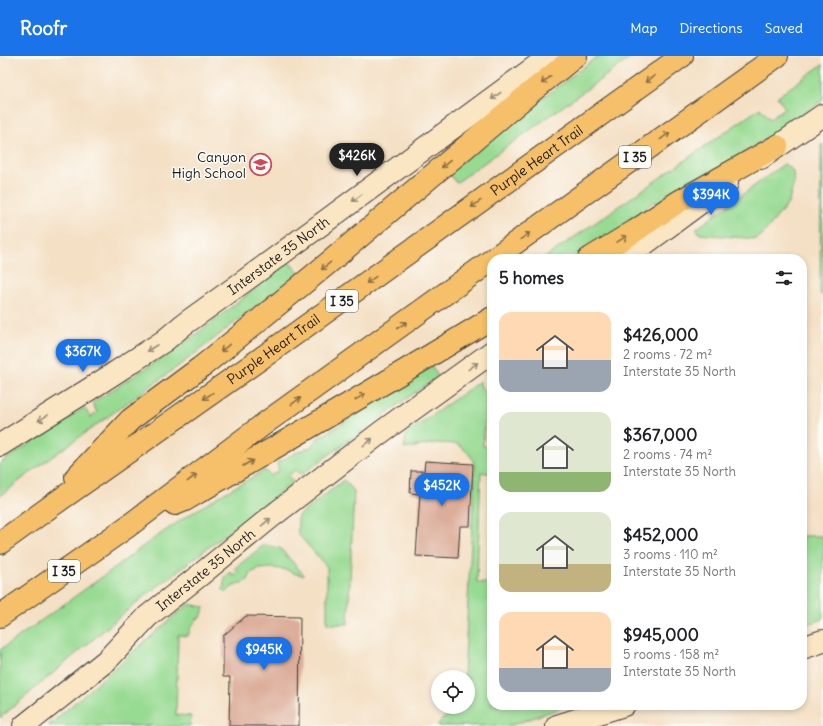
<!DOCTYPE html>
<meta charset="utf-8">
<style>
:root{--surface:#fff;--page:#f2f2f2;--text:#202124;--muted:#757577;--accent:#1a73e8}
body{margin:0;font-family:Delius,sans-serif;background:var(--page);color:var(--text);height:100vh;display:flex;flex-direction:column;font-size:15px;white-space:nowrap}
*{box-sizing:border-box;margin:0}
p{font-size:13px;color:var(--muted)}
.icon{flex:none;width:22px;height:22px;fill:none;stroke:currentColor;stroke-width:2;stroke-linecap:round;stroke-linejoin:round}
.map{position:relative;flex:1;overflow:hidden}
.side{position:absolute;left:487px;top:198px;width:320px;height:456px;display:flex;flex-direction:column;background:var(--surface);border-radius:16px;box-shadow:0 2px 6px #0003}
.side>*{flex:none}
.fabs{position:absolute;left:431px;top:614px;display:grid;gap:8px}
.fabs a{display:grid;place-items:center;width:44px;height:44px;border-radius:50%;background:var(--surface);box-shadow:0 2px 6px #0003;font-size:20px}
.price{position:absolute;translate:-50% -34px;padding:0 9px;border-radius:14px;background:var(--accent);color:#fff;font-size:13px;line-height:26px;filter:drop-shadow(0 1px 2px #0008)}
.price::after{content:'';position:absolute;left:50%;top:24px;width:12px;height:9px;margin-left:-6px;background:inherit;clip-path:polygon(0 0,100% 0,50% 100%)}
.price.selected{background:#222;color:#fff}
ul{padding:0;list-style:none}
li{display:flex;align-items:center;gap:12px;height:100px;padding:0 12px}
li span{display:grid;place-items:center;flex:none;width:112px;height:80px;border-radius:12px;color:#555}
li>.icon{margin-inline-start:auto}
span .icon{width:48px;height:48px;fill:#fffc;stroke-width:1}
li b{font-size:17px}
h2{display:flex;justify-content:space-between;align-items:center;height:48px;padding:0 12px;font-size:17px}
header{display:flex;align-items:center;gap:24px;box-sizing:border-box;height:56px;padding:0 20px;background:var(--accent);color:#fff}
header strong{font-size:19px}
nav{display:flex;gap:22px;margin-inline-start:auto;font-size:14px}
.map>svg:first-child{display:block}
.green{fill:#97da92;stroke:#5a7b57}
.building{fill:#dcad9a}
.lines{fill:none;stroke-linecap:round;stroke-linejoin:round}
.secondary-casing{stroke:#3c3935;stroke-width:24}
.highway-casing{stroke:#3c3935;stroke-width:24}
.secondary{stroke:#fbe6c4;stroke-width:22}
.highway{stroke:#f6c06b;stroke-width:22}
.oneway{stroke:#896e44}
.oneway2{stroke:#978b78}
.labels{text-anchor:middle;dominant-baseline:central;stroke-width:3;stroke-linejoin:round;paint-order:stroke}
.shield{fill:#fdfcf7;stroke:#605f5e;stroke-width:1}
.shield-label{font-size:13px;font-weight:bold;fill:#1c1c1c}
.poi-label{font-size:14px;fill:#1c1c1c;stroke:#fdfcf7;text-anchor:end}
.street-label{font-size:14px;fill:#1c1c1c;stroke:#fdfcf7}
</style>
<header>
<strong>Roofr</strong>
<nav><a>Map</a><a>Directions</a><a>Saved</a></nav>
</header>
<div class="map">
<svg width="823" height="670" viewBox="0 0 823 670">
<rect width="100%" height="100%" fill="#fdfcf7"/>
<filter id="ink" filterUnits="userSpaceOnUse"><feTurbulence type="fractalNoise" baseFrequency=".025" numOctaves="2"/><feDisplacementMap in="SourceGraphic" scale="8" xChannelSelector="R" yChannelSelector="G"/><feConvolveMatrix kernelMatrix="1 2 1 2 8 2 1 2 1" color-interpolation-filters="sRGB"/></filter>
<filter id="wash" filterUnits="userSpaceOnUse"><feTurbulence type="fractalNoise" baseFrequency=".012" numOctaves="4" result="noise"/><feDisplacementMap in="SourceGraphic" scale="16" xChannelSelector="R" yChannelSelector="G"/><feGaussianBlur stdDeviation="0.9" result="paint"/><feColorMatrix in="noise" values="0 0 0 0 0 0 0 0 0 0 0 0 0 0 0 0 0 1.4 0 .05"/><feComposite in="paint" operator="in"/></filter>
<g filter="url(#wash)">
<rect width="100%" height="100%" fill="#f4e0c5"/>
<g class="green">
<path d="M598,0H633L456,127L449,117L487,84Z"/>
<path d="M823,8V44L782,73L659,149L654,145L644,154L646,160L608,183L573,203H543L760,52L770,63L785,52L777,41Z"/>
<path d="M823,88V239L820,238L821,89Z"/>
<path d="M784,108L790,112L793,116L794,126L789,145L787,149L762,179L756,183L700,178L696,173Z"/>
<path d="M289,206L299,217L184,306L35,413L0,440V407L84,352L91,361L97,356L92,347L174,294L206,271Z"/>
<path d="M432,310L438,320L301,419L295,414L288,420L294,426L136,547L0,662V594L109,516L146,488L181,464L219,440L265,414L270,420L279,415L277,407L297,396L311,391L316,383L337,371Z"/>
<path d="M480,325C480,331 483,334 487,337L483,390L492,391V418L481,416L477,526L492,528V649H570L509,670H438C442,659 449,661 459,658L462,651H468V621H464L475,410L472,402L467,396L458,388L435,387L404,393L406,378Z"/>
<path d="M344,424L354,435L348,568H327V511L298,478V460Z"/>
<path d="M802,480H823V563L802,570Z"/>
<path d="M264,489L280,492L304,519L296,518L287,514L273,512L259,513L251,517L248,524L232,531L226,537L223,534L225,521L231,516L234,520L238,517L235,512Z"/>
<path d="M188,548L204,551L203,556L201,561L197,563L191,571L188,580L178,579L176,659L191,660L190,670H48Z"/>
</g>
<g id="blocks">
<g class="building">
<path d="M425,405L473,408L470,470H460L458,502L416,500L420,438L410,437L411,415H424Z"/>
<path d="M246,560L300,561L299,670H229L230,621H223V580Z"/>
</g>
</g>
</g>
<g filter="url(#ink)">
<use href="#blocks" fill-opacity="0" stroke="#3c3935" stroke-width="1"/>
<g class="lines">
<defs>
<g id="secondary">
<path d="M761,102L823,59"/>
<path d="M624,203L727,127"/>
<path id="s1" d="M0,389L96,329L164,285L183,269L247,223L550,0"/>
<path d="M802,592L823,585"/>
<path id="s2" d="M24,670L107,604L148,560L200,519L271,461L380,377L492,296"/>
<path d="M557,670L624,649"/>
</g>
<g id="highway">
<path d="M493,203L777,0"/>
<path d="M589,203L635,175L678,146L777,90"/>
<path d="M76,421L130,364L200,312L236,283L332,204L531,36L576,0"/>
<path d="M175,448L185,444C288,384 391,324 492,262"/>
<path id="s3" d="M0,487L47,453L270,296L682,0"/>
<path d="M0,560L127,471L268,365L492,204"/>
</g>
</defs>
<use href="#secondary" class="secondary-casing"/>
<use href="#highway" class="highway-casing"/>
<use href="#secondary" class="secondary"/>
<use href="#highway" class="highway"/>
</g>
<defs><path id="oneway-shaft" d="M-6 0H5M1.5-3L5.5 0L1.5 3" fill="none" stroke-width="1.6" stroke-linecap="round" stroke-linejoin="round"/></defs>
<g class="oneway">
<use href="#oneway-shaft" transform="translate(650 23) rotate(144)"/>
<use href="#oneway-shaft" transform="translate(546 24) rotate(142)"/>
<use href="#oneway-shaft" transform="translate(665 80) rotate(-36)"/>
<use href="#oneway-shaft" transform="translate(446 108) rotate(140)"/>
<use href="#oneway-shaft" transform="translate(476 148) rotate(144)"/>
<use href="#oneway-shaft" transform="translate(525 180) rotate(-36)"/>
<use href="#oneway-shaft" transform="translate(622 183) rotate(-32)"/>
<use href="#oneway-shaft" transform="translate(326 210) rotate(140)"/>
<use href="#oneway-shaft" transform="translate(371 224) rotate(144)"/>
<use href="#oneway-shaft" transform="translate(402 269) rotate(-36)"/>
<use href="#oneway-shaft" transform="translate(225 292) rotate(141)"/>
<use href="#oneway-shaft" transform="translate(208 340) rotate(145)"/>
<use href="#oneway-shaft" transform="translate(360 341) rotate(-31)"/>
<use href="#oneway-shaft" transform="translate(296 345) rotate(-36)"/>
<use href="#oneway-shaft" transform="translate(248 407) rotate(-30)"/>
<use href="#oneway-shaft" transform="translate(192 422) rotate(-37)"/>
</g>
<g class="oneway2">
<use href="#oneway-shaft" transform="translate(496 40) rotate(143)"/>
<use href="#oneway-shaft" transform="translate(357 142) rotate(144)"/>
<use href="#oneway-shaft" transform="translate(152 292) rotate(147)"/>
<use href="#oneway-shaft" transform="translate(473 310) rotate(-36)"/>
<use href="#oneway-shaft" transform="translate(43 362) rotate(148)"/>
<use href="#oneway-shaft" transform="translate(368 386) rotate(-38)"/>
<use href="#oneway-shaft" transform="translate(266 466) rotate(-39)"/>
</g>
</g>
<defs>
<symbol id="school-ring" viewBox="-11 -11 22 22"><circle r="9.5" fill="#fdfcf7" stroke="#d1495b" stroke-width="1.5"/><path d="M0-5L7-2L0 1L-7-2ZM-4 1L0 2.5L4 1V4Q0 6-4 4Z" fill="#d1495b"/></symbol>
</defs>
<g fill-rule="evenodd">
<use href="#school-ring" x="248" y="96" width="25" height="25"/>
</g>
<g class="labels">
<g class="shield">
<rect x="619" y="90" width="32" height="22" rx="3"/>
<rect x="326" y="234" width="32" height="22" rx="3"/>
<rect x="48" y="504" width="32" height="22" rx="3"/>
</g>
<g class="shield-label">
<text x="635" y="101">I 35</text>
<text x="342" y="245">I 35</text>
<text x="64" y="515">I 35</text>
</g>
<g class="poi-label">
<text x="246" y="101">Canyon<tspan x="246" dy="16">High School</tspan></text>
</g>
<g class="street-label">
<text stroke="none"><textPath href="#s3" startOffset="659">Purple Heart Trail</textPath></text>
<text stroke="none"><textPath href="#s1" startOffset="337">Interstate 35 North</textPath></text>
<text stroke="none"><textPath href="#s3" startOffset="335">Purple Heart Trail</textPath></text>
<text stroke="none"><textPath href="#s2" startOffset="240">Interstate 35 North</textPath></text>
</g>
</g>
</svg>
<div class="fabs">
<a><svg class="icon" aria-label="locate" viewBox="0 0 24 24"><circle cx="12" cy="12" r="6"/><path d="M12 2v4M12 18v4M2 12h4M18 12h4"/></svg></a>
</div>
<b class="price selected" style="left:357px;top:121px">$426K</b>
<b class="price" style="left:711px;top:160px">$394K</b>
<b class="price" style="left:83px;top:317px">$367K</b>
<b class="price" style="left:442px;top:451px">$452K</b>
<b class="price" style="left:264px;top:615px">$945K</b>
<section class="side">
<h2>5 homes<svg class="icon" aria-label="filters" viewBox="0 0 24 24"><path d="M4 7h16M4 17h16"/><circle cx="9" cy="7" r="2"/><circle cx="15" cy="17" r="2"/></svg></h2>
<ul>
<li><span style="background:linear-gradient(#ffd9b3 60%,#9aa5b1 0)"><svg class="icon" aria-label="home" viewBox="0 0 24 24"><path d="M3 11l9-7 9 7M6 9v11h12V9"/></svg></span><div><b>$426,000</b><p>2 rooms · 72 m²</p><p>Interstate 35 North</p></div></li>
<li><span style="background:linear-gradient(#dfe7d0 75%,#8fb573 0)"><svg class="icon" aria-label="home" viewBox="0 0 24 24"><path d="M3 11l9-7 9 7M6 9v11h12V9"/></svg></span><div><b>$367,000</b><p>2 rooms · 74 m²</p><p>Interstate 35 North</p></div></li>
<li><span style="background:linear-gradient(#dfe7d0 65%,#c2b280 0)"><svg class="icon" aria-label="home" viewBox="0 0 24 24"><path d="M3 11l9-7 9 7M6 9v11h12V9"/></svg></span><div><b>$452,000</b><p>3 rooms · 110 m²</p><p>Interstate 35 North</p></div></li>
<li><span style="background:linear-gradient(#ffd9b3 70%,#9aa5b1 0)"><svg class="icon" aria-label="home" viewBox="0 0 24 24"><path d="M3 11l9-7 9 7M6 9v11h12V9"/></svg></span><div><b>$945,000</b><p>5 rooms · 158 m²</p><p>Interstate 35 North</p></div></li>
</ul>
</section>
</div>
